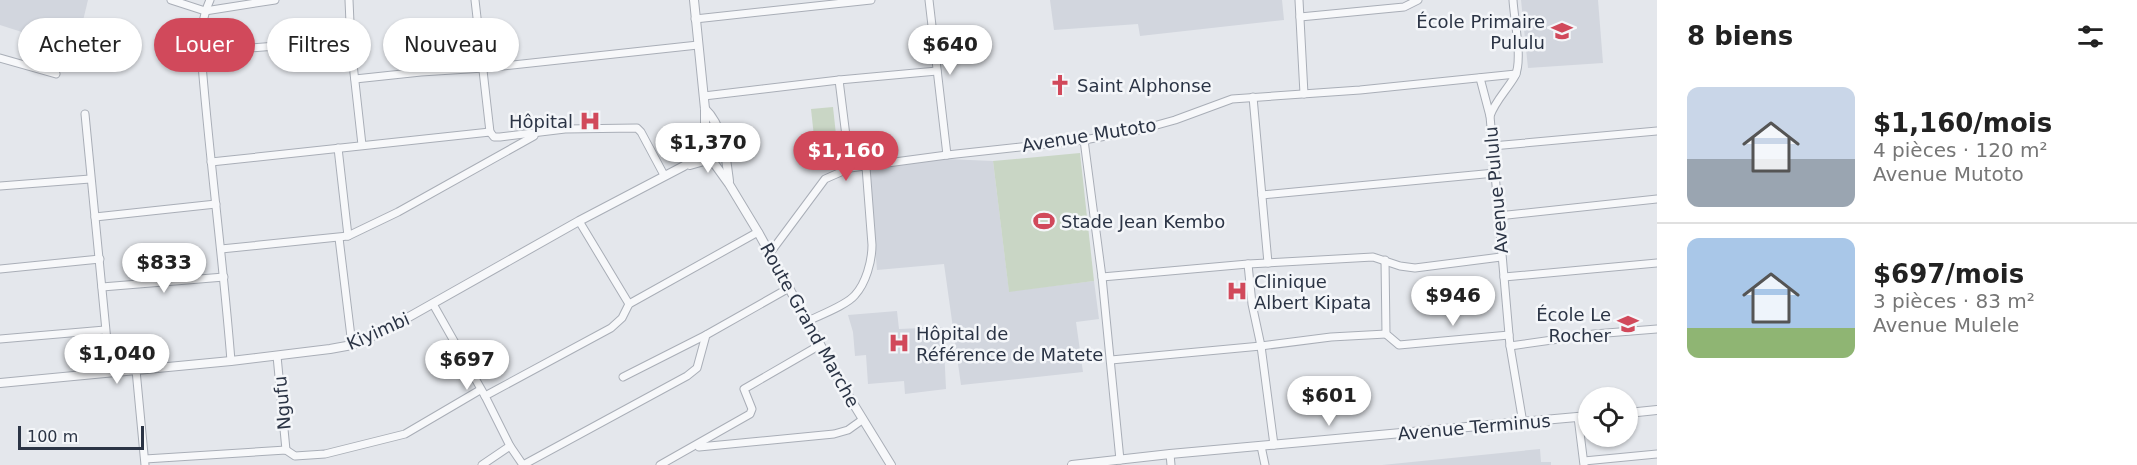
<!DOCTYPE html>
<html lang="fr">
<meta charset="utf-8">
<style>
:root{--surface:#fff;--page:#f6f6f6;--text:#222;--muted:#767676;--line:#e0e0e0;--accent:#d1495b}
body{margin:0;font-family:"DejaVu Sans",sans-serif;background:var(--page);color:var(--text);height:100vh;display:flex;flex-direction:column;font-size:22px;white-space:nowrap}
*{box-sizing:border-box;margin:0}
p{font-size:20px;color:var(--muted)}
.icon{flex:none;width:33px;height:33px;fill:none;stroke:currentColor;stroke-width:2;stroke-linecap:round;stroke-linejoin:round}
.map{position:relative;flex:1;overflow:hidden}
.panel{display:flex;flex-direction:column;background:var(--surface);width:480px}
.panel>*{flex:none}
.hud{position:absolute;left:18px;top:18px;width:570px;height:54px;display:flex;gap:12px}
.tools{position:absolute;left:1578px;top:387px;display:grid;gap:12px}
.tools a{display:grid;place-items:center;width:60px;height:60px;border-radius:50%;background:var(--surface);box-shadow:0 2px 4px #0004;font-size:30px}
.scale{position:absolute;left:18px;bottom:15px;width:126px;box-sizing:border-box;padding-left:6px;border:3px solid #2b3445;border-top:0;font-size:16px;line-height:21px;white-space:nowrap;color:#2b3445;-webkit-text-stroke:4px #f4f6f9;paint-order:stroke}
.price{position:absolute;translate:-50% -51px;padding:0 14px;border-radius:21px;background:#fff;color:#222;font-size:20px;line-height:39px;filter:drop-shadow(0 2px 3px #0008)}
.price::after{content:'';position:absolute;left:50%;top:36px;width:18px;height:14px;margin-left:-9px;background:inherit;clip-path:polygon(0 0,100% 0,50% 100%)}
.price.selected{background:var(--accent);color:#fff}
ul{padding:0;list-style:none}
li{display:flex;align-items:center;gap:18px;height:150px;padding:0 30px}
li+li{border-top:2px solid var(--line)}
li span{display:grid;place-items:center;flex:none;width:168px;height:120px;border-radius:12px;color:#555}
li>.icon{margin-inline-start:auto}
span .icon{width:72px;height:72px;fill:#fffc;stroke-width:1}
li b{font-size:26px}
h2{display:flex;justify-content:space-between;align-items:center;height:72px;padding:0 30px;font-size:26px}
.chip{padding:0 21px;border-radius:27px;background:var(--surface);box-shadow:0 2px 4px #0004;font-size:21px;line-height:54px}
.chip.selected{background:var(--accent);color:#fff}
main{display:flex;flex:1;min-height:0}
.map>svg:first-child{display:block}
.built{fill:#d2d6de}
.grass{fill:#c9d6c5}
.lines{fill:none;stroke-linecap:round;stroke-linejoin:round}
.minor-casing{stroke:#a9aeb7;stroke-width:9}
.tertiary-casing{stroke:#a9aeb7;stroke-width:10}
.minor{stroke:#f7f8fa;stroke-width:7}
.tertiary{stroke:#f7f8fa;stroke-width:8}
.labels{text-anchor:middle;dominant-baseline:central;stroke-width:5;stroke-linejoin:round;paint-order:stroke}
.poi-label{font-size:18px;fill:#2b3445;stroke:#f4f6f9;text-anchor:start}
.street-label{font-size:18px;fill:#2b3445;stroke:#f4f6f9}
</style>
<main>
<div class="map">
<svg width="1657" height="465" viewBox="0 0 1657 465">
<rect width="100%" height="100%" fill="#e4e7ec"/>
<g class="built">
<path d="M0,0H88L80,33L56,43L0,25Z"/>
<path d="M1050,0H1282L1284,20L1140,36L1138,24L1054,30Z"/>
<path d="M1521,0H1598L1603,63L1528,68Z"/>
<path d="M946,159L993,161L1009,291L1094,281L1099,319L1076,322L1083,372L961,385L944,264L877,270L868,169Z"/>
<path d="M897,311L899,329L943,327L946,389L905,394L904,381L868,384L866,355L855,356L853,332L848,315Z"/>
<path d="M1540,449L1541,462H1551V465H1382Z"/>
</g>
<g class="grass">
<path d="M833,107L837,144L815,146L811,109Z"/>
<path d="M1080,153L1094,281L1009,292L993,161Z"/>
</g>
<g class="lines">
<defs>
<g id="minor">
<path d="M171,0L205,11L275,0"/>
<path d="M210,0C202,17 201,34 201,52C209,156 223,258 231,361"/>
<path d="M349,0L351,46L362,145"/>
<path d="M475,0L490,132"/>
<path d="M929,0L947,155"/>
<path d="M1299,0L1304,94"/>
<path d="M1513,0C1514,19 1523,60 1515,76C1507,90 1495,101 1490,116L1510,346L1523,423"/>
<path d="M1300,17L1404,7L1418,0"/>
<path d="M695,19L871,0"/>
<path d="M201,52L351,40"/>
<path d="M0,58L56,74"/>
<path d="M1480,78L1490,116"/>
<path d="M355,79L421,72L484,68L698,45"/>
<path d="M839,80L850,168"/>
<path d="M704,96L839,80L937,71"/>
<path d="M1253,97L1268,263"/>
<path d="M85,114L110,372"/>
<path d="M1084,140L1102,277L1120,460"/>
<path d="M1492,146L1657,131"/>
<path d="M338,148L348,236"/>
<path d="M211,162L490,132L494,137H500L565,129L637,128L641,132L664,175"/>
<path d="M0,186L90,179"/>
<path d="M1262,195L1495,173"/>
<path d="M1498,216L1657,199"/>
<path d="M95,217L216,204"/>
<path d="M579,221L629,304"/>
<path d="M339,238L352,345"/>
<path d="M221,249L348,236L398,212L534,136"/>
<path d="M770,253L825,179L850,168L947,155L1084,140L1139,130L1175,120L1232,99L1360,90L1516,74"/>
<path d="M1385,260L1386,334L1399,345L1509,335"/>
<path d="M1248,264L1252,304L1261,346L1274,445"/>
<path d="M0,269L100,259"/>
<path d="M1102,277L1248,264L1373,257L1400,266L1415,268L1501,257"/>
<path d="M1504,277L1657,263"/>
<path d="M102,287L224,277"/>
<path d="M433,304L485,396L510,446L523,465"/>
<path d="M808,321C820,315 847,305 855,295C866,283 872,261 872,245L866,167"/>
<path d="M0,339L105,330"/>
<path d="M1510,346L1594,334L1657,329"/>
<path d="M277,356L286,450"/>
<path d="M1111,360L1261,346L1331,337L1386,334"/>
<path d="M136,370L145,465"/>
<path d="M623,377L706,335"/>
<path d="M485,396L611,328L622,318L629,304L758,232"/>
<path d="M1578,417L1584,465"/>
<path d="M1261,446L1265,465"/>
<path d="M699,447L834,434L848,430L862,420"/>
<path d="M1170,454L1171,465"/>
<path d="M145,459L286,450L295,456L325,454L405,434L480,390"/>
<path d="M1584,461L1657,454"/>
<path d="M482,465L510,446"/>
<path d="M523,465L687,376L697,368L706,335L789,288"/>
<path d="M660,465L750,414L752,409L744,389L820,345"/>
</g>
<g id="tertiary">
<path d="M694,0L705,109V136L711,159L729,184L758,232L848,395L891,465"/>
<path d="M705,109C723,126 726,157 729,181"/>
<path d="M690,165L725,155"/>
<path d="M0,383L231,361L330,349L352,345L384,331L579,221L684,166L721,140"/>
<path d="M1628,413L1657,410"/>
<path d="M1072,465L1170,454L1588,416"/>
</g>
</defs>
<use href="#minor" class="minor-casing"/>
<use href="#tertiary" class="tertiary-casing"/>
<use href="#minor" class="minor"/>
<use href="#tertiary" class="tertiary"/>
</g>
<defs>
<symbol id="school-bare" viewBox="-9 -9 18 18"><path d="M0-5L7-2L0 1L-7-2ZM-4 1L0 2.5L4 1V4Q0 6-4 4Z" fill="#d1495b" stroke="#f4f6f9" stroke-width="2.5" paint-order="stroke"/></symbol>
<symbol id="church-bare" viewBox="-9 -9 18 18"><path d="M-1.2-6h2.4v3.5h3.3v2.4h-3.3V6h-2.4V-.1h-3.3v-2.4h3.3Z" fill="#d1495b" stroke="#f4f6f9" stroke-width="2.5" paint-order="stroke"/></symbol>
<symbol id="hospital-bare" viewBox="-9 -9 18 18"><path d="M-5-5h3v3.5h4V-5h3V5h-3V1.5h-4V5h-3Z" fill="#d1495b" stroke="#f4f6f9" stroke-width="2.5" paint-order="stroke"/></symbol>
<symbol id="stadium-bare" viewBox="-9 -9 18 18"><path d="M0-5a6.5 5 0 1 0 0 10a6.5 5 0 1 0 0-10ZM-3.5-1.8h7v3.6h-7Z" fill="#d1495b" stroke="#f4f6f9" stroke-width="2.5" paint-order="stroke"/></symbol>
</defs>
<g fill-rule="evenodd">
<use href="#school-bare" x="1547" y="16" width="30" height="30"/>
<use href="#church-bare" x="1045" y="70" width="30" height="30"/>
<use href="#hospital-bare" x="575" y="106" width="30" height="30"/>
<use href="#stadium-bare" x="1029" y="206" width="30" height="30"/>
<use href="#hospital-bare" x="1222" y="276" width="30" height="30"/>
<use href="#school-bare" x="1613" y="309" width="30" height="30"/>
<use href="#hospital-bare" x="884" y="328" width="30" height="30"/>
</g>
<g class="labels">
<g class="poi-label">
<text x="1545" y="21" text-anchor="end">École Primaire<tspan x="1545" dy="21">Pululu</tspan></text>
<text x="1077" y="85">Saint Alphonse</text>
<text x="573" y="121" text-anchor="end">Hôpital</text>
<text x="1061" y="221">Stade Jean Kembo</text>
<text x="1254" y="281">Clinique<tspan x="1254" dy="21">Albert Kipata</tspan></text>
<text x="1611" y="314" text-anchor="end">École Le<tspan x="1611" dy="21">Rocher</tspan></text>
<text x="916" y="333">Hôpital de<tspan x="916" dy="21">Référence de Matete</tspan></text>
</g>
<g class="street-label">
<text transform="translate(1089 135) rotate(-9)">Avenue Mutoto</text>
<text transform="translate(1496 190) rotate(-95)">Avenue Pululu</text>
<text transform="translate(810 325) rotate(61)">Route Grand Marche</text>
<text transform="translate(378 331) rotate(-24)">Kiyimbi</text>
<text transform="translate(282 403) rotate(-95)">Ngufu</text>
<text transform="translate(1474 427) rotate(-5)">Avenue Terminus</text>
</g>
</g>
</svg>
<div class="tools">
<a><svg class="icon" aria-label="locate" viewBox="0 0 24 24"><circle cx="12" cy="12" r="6"/><path d="M12 2v4M12 18v4M2 12h4M18 12h4"/></svg></a>
</div>
<div class="scale">100 m</div>
<b class="price" style="left:950px;top:76px">$640</b>
<b class="price" style="left:708px;top:174px">$1,370</b>
<b class="price selected" style="left:846px;top:182px">$1,160</b>
<b class="price" style="left:164px;top:294px">$833</b>
<b class="price" style="left:1453px;top:327px">$946</b>
<b class="price" style="left:117px;top:385px">$1,040</b>
<b class="price" style="left:467px;top:391px">$697</b>
<b class="price" style="left:1329px;top:427px">$601</b>
<div class="hud">
<a class="chip">Acheter</a>
<a class="chip selected">Louer</a>
<a class="chip">Filtres</a>
<a class="chip">Nouveau</a>
</div>
</div>
<section class="panel">
<h2>8 biens<svg class="icon" aria-label="filters" viewBox="0 0 24 24"><path d="M4 7h16M4 17h16"/><circle cx="9" cy="7" r="2"/><circle cx="15" cy="17" r="2"/></svg></h2>
<ul>
<li><span style="background:linear-gradient(#c9d6e8 60%,#9aa5b1 0)"><svg class="icon" aria-label="home" viewBox="0 0 24 24"><path d="M3 11l9-7 9 7M6 9v11h12V9"/></svg></span><div><b>$1,160/mois</b><p>4 pièces · 120 m²</p><p>Avenue Mutoto</p></div></li>
<li><span style="background:linear-gradient(#a9c7e8 75%,#8fb573 0)"><svg class="icon" aria-label="home" viewBox="0 0 24 24"><path d="M3 11l9-7 9 7M6 9v11h12V9"/></svg></span><div><b>$697/mois</b><p>3 pièces · 83 m²</p><p>Avenue Mulele</p></div></li>
</ul>
</section>
</main>
